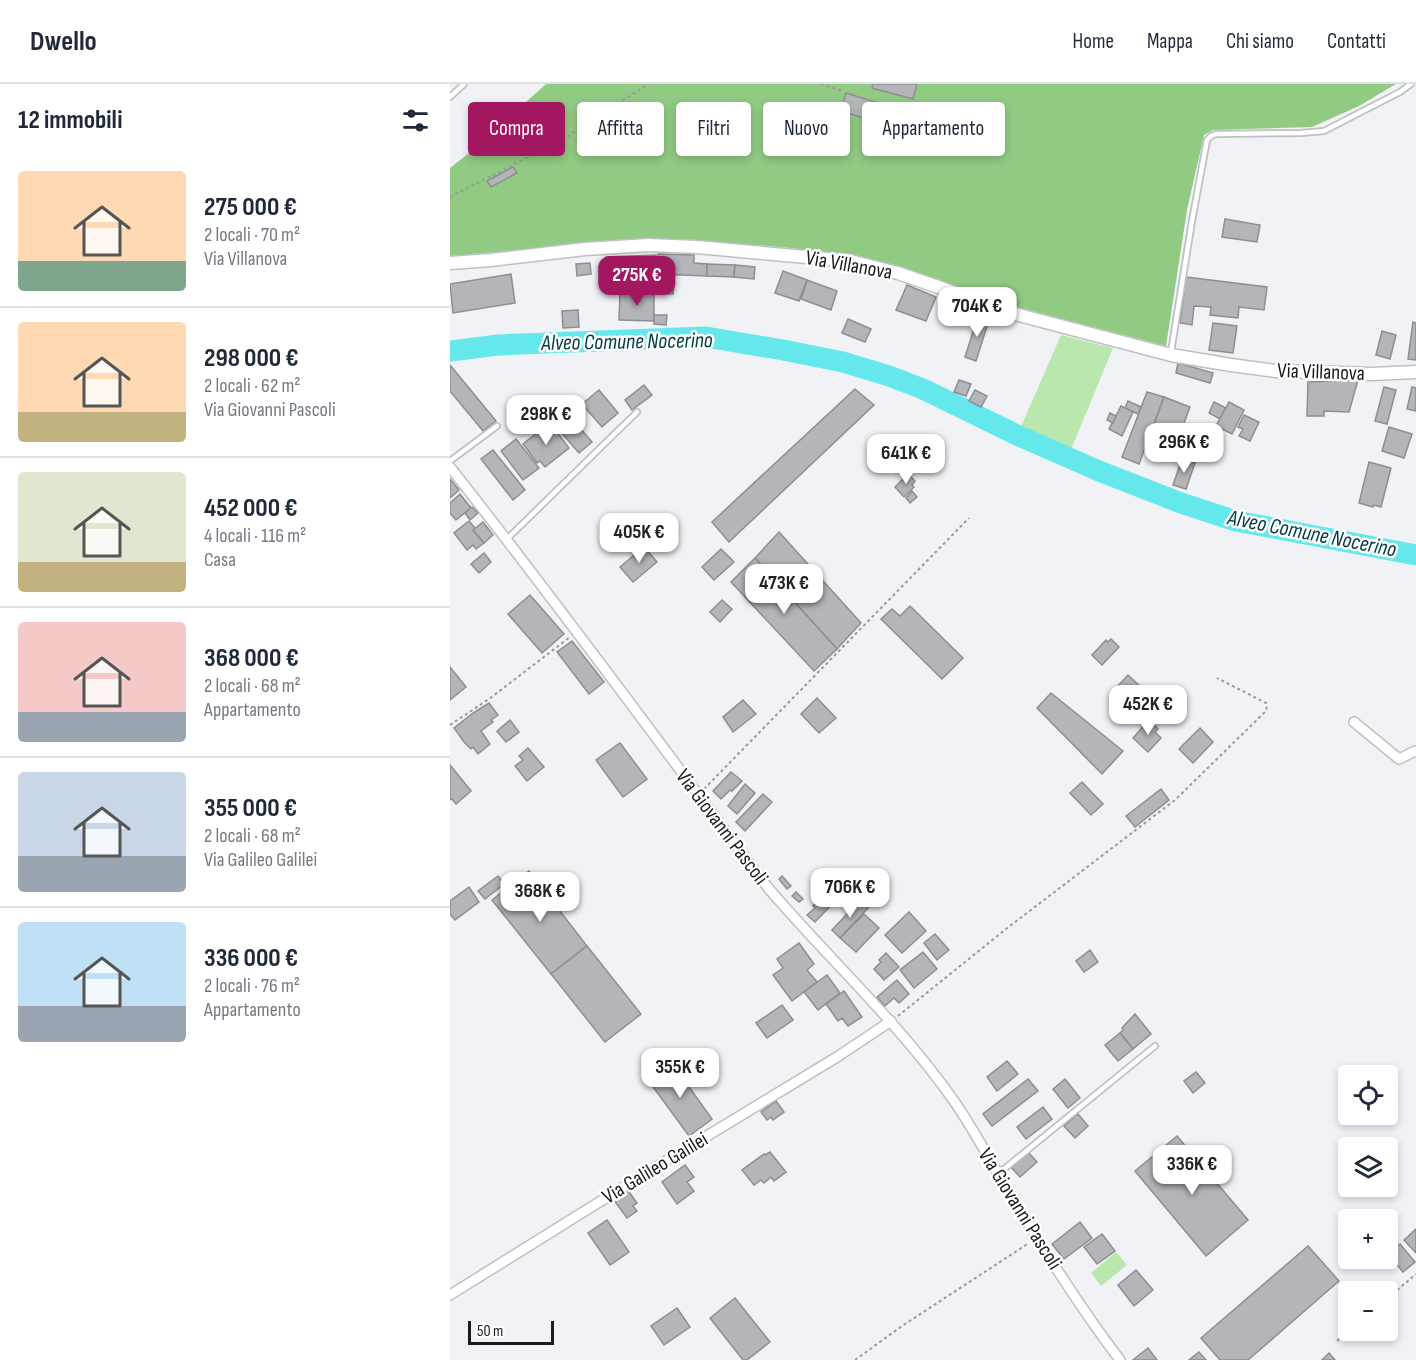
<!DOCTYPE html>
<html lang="it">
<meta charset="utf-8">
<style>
:root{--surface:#fff;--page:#f2f2f3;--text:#1f2937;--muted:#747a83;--line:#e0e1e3;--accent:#a21760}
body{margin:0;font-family:"Sofia Sans Condensed",sans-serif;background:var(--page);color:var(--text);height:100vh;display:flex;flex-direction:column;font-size:22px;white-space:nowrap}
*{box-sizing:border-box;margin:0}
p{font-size:20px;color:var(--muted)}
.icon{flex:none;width:33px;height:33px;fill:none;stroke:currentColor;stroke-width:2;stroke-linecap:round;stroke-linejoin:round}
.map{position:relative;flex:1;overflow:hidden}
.details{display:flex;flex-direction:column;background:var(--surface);width:450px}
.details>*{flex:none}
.top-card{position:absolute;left:18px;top:18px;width:570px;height:54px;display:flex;gap:12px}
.tools{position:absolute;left:888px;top:981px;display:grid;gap:12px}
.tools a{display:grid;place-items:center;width:60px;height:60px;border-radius:6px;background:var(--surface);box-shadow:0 3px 9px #0003;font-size:30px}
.scale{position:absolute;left:18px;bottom:15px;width:86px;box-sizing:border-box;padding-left:6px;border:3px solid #1a1a1c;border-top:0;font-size:16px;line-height:21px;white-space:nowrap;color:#1a1a1c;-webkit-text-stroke:4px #fff;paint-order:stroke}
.price{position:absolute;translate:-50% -51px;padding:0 14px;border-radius:12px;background:#fff;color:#222;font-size:20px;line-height:39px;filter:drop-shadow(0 2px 3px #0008)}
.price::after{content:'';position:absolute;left:50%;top:36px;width:18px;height:14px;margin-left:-9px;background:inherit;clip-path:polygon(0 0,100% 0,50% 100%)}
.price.on{background:var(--accent);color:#fff}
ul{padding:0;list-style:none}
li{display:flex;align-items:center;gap:18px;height:150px;padding:0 18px}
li+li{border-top:2px solid var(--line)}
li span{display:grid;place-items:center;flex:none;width:168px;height:120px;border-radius:6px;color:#555}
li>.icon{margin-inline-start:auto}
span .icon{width:72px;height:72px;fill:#fffc;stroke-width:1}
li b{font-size:26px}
h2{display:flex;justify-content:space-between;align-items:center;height:72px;padding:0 18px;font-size:26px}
.tag{padding:0 21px;border-radius:6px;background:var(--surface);box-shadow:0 3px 9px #0003;font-size:21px;line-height:54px}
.tag.on{background:var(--accent);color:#fff}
header{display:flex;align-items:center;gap:36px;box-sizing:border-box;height:84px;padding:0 30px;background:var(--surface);border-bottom:2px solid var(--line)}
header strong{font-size:28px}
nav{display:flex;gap:33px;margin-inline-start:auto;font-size:21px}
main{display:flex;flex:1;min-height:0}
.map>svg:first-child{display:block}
.green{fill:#b9e7ae}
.forest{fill:#90ca83}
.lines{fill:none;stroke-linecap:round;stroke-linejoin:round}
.river{stroke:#65e8ec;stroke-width:21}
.building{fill:#b3b5b9;stroke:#8c8e91;stroke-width:1.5}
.lane-casing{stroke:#bec0c4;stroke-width:8}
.street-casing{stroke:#bec0c4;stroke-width:12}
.secondary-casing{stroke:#bec0c4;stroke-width:15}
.path{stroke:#98999c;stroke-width:2;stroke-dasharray:3 3;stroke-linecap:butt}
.lane{stroke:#fff;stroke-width:4.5}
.street{stroke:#fff;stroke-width:9}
.secondary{stroke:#fff;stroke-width:12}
.labels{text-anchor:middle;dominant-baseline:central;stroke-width:5;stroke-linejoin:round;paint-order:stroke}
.street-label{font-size:21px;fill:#1a1a1c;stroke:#fff}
.water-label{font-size:22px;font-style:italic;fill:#004042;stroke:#fff}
</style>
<header>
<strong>Dwello</strong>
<nav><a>Home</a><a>Mappa</a><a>Chi siamo</a><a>Contatti</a></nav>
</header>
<main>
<section class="details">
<h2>12 immobili<svg class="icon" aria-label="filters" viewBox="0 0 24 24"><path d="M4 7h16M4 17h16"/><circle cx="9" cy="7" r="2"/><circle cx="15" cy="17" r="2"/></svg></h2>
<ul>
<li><span style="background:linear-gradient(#ffd9b3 75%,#7fa58c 0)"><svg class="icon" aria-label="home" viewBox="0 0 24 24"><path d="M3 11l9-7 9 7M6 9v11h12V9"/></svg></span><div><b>275 000 €</b><p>2 locali · 70 m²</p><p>Via Villanova</p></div></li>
<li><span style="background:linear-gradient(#ffd9b3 75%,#c2b280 0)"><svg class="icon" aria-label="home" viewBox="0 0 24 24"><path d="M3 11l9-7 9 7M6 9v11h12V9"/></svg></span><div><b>298 000 €</b><p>2 locali · 62 m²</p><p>Via Giovanni Pascoli</p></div></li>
<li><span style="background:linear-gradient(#dfe7d0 75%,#c2b280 0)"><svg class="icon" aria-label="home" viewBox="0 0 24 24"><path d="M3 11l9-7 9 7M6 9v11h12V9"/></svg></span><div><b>452 000 €</b><p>4 locali · 116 m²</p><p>Casa</p></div></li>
<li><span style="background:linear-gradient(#f6c9c9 75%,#9aa5b1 0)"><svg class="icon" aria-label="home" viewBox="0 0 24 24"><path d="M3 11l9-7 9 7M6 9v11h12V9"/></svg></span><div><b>368 000 €</b><p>2 locali · 68 m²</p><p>Appartamento</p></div></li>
<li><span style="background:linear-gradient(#c9d6e8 70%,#9aa5b1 0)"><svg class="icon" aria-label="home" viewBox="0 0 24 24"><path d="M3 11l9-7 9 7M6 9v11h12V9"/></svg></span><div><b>355 000 €</b><p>2 locali · 68 m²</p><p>Via Galileo Galilei</p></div></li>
<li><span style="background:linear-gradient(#bfe0f5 70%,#9aa5b1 0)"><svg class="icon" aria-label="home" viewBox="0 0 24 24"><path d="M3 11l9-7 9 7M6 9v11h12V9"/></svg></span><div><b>336 000 €</b><p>2 locali · 76 m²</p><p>Appartamento</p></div></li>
</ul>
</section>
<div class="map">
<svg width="966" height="1276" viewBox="0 0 966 1276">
<rect width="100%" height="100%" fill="#f0f2f6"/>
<g class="green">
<path d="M611,251L663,264L620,368L570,345Z"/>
<path d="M666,1168L677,1181L651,1202L641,1189Z"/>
</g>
<path class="forest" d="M96,0H946L909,22L862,43L763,46L754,51L737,126L716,262L570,224L449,183L401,170L319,162L208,155L0,172V84L24,65L25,52L46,45Z"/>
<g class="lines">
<path class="river" d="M0,267L48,261L256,253L333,266L393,278L439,292L473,305L567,351L649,387L731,419L786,437L966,471"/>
</g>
<g class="building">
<path d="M423,0H467L463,15L422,4Z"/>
<path d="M396,9L438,22L433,40L391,27Z"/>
<path d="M63,83L67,89L41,103L37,97Z"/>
<path d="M775,135L810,141L807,158L772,153Z"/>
<path d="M208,170L244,171V179L257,180V192L207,190Z"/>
<path d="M206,171L207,190L156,192V173Z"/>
<path d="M140,179L141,190L127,192L126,180Z"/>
<path d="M257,180L285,181L284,193L257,192Z"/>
<path d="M285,181L305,183L304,195L284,193Z"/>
<path d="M333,187L357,196L349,217L325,209Z"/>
<path d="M61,190L65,219L3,229L0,200Z"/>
<path d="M736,193L817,203L814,226L789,223L788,234L760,231L761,223L744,222L742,241L730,239Z"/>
<path d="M357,196L387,207L381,226L351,215Z"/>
<path d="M207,200H224L223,210L206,209Z"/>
<path d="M457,201L486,213L476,237L446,226Z"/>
<path d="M170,208L204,209V237L169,236Z"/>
<path d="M128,226L129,243L113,244L112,227Z"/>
<path d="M204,231H217L216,241L204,240Z"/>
<path d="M528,232L539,236L526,277L515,273Z"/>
<path d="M398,235L421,245L415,258L392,249Z"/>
<path d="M963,238L966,239V276L958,275Z"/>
<path d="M763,239L787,242L783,269L759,266Z"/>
<path d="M932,247L946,251L940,275L926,271Z"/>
<path d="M728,279L763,289L760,299L726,289Z"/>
<path d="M0,281L46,337L33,347L0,307Z"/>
<path d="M509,296L521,300L516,312L504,308Z"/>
<path d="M908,296L899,328L874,327V332H857L858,298Z"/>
<path d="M194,301L202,311L182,326L175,316Z"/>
<path d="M934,303L946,306L937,340L925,337Z"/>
<path d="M962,303L966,304V327L957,325Z"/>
<path d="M405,305L424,321L279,458L262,438Z"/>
<path d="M149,306L168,329L152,343L132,320Z"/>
<path d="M525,306L537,312L531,323L519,317Z"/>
<path d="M697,308L714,313L689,380L672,373Z"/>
<path d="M714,313L740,323L726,361L700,352Z"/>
<path d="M678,317L691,323L688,330L675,324Z"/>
<path d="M764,318L776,324L770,335L759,329Z"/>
<path d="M779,318L794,326L782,350L766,342Z"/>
<path d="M671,322L683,328L672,352L659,345Z"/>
<path d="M660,329L666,332L663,339L657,336Z"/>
<path d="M794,331L809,338L800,357L789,352L793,345L788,343Z"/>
<path d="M122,335L142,358L129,369L109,346Z"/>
<path d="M100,339L119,364L95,383L90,377L87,379L73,360Z"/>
<path d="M745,340L765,347L762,357L759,356L752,375L735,369Z"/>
<path d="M939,343L962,350L954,374L932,367Z"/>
<path d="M66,355L89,384L73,396L51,367Z"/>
<path d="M43,366L75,406L63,416L31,375Z"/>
<path d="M732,375L745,379L736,405L723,401Z"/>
<path d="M919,378L941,384L931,423L924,421L923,423L909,419Z"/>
<path d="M458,390L465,397L462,401L464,403L454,413L445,403Z"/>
<path d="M0,395L9,406L0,414Z"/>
<path d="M462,407L467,413L460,419L456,414Z"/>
<path d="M10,410L21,424L6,436L0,429V419Z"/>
<path d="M22,423L28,429L20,436L15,429Z"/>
<path d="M19,437L25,444L23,446L34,459L26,465L23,461L17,466L4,449Z"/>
<path d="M33,438L43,451L34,459L23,446Z"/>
<path d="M329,448L411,539L387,565L305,474Z"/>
<path d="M194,463L207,478L183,498L170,483Z"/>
<path d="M271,465L284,478L264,496L252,483Z"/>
<path d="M34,469L41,478L29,489L21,480Z"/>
<path d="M305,474L387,565L364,587L281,498Z"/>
<path d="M80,511L114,550L92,569L58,530Z"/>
<path d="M272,516L282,525L270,538L260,528Z"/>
<path d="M460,522L513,574L492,595L431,535L442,525L450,532Z"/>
<path d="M661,555L669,563L652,581L642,571L656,556L658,558Z"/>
<path d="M122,557L154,598L139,610L107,568Z"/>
<path d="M0,583L16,603L0,616Z"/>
<path d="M678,591L691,603L678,616L666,604Z"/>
<path d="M601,609L673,667L652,690L587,624Z"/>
<path d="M367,614L386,634L369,649L351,630Z"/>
<path d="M293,616L306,630L283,648L273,633Z"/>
<path d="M39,619L48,631L41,636L43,638L31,647L40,660L28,670L23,663L21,665L14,658L4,644L23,629Z"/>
<path d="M60,636L69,648L56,658L47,647Z"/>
<path d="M699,636L708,645L705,648L711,654L698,668L683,654Z"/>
<path d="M750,644L763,658L743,679L729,665Z"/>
<path d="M170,659L197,695L173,713L146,676Z"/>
<path d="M78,664L94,683L77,697L65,682L73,676L69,672Z"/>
<path d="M0,681L21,707L6,720L2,715L0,716Z"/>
<path d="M281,688L292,697L282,707L280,706L271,715L263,707Z"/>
<path d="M632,698L653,720L641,731L620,709Z"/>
<path d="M295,700L305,709L287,730L278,722Z"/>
<path d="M711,705L719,716L685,743L676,732Z"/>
<path d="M313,710L322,718L295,747L286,738Z"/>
<path d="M79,787L137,862L101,890L42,816Z"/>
<path d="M48,792L54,800L35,815L28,807Z"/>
<path d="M332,792L341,802L337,805L329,795Z"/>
<path d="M401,798L408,805L397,816L390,809Z"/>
<path d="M19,803L29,818L5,836L0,830V817Z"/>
<path d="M378,805L388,814L365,838L357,831L365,824L363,822Z"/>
<path d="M346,808L353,815L349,818L342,812Z"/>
<path d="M411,815L419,823L390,854L382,846Z"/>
<path d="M459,828L476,847L452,869L435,851Z"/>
<path d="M414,830L429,844L406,868L390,854Z"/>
<path d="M485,850L499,866L487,876L474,859Z"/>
<path d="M349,859L364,880L357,886L367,898L342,917L323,891L333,884L327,875Z"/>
<path d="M137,862L191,930L155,958L101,890Z"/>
<path d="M640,866L648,878L634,888L626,877Z"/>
<path d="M473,868L487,885L464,904L450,886Z"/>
<path d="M436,869L449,883L434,896L424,885L431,878L429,876Z"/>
<path d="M377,891L390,909L368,926L354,908Z"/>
<path d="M447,896L459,910L449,919L444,914L435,922L427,913Z"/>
<path d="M394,907L412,933L398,942L392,934L388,937L376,920Z"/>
<path d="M332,921L343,936L317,954L306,939Z"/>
<path d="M685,930L701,950L683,965L670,949L673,946L672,944Z"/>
<path d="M670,949L683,965L668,977L655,961Z"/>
<path d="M557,977L568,990L547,1007L537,993Z"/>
<path d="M222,979L262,1035L239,1052L198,996Z"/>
<path d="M746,988L755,999L743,1009L734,997Z"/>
<path d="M578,995L588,1007L542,1042L533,1030Z"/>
<path d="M615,995L630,1014L618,1024L603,1005Z"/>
<path d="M326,1017L334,1028L323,1036L321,1033L317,1036L311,1028Z"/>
<path d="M593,1023L602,1035L576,1055L567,1043Z"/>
<path d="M628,1030L638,1042L625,1054L614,1042Z"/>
<path d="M727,1052L798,1136L756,1172L685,1087Z"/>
<path d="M320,1068L336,1088L324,1097L321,1093L314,1099L311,1096L304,1101L292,1086L314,1070L315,1071Z"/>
<path d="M578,1068L587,1078L570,1093L561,1083Z"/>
<path d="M235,1081L244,1093L237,1098L244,1107L227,1120L212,1098Z"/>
<path d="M177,1105L187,1119L183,1122L187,1127L177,1134L163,1115Z"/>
<path d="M157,1136L179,1168L160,1181L138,1149Z"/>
<path d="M630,1138L642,1154L614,1175L602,1160Z"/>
<path d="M966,1145V1169L954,1156Z"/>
<path d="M652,1150L665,1167L647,1180L634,1163Z"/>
<path d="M950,1160L965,1178L953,1188L938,1170Z"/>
<path d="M858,1162L889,1197L798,1276H770L751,1254Z"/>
<path d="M686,1186L703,1206L684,1222L668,1201Z"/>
<path d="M285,1214L320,1258L297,1276H293L260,1234Z"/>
<path d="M227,1224L240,1243L214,1261L201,1242Z"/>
<path d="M698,1264L707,1276H683Z"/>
<path d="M749,1268L756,1276H739Z"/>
<path d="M879,1269L885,1276H872Z"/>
</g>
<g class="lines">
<defs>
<g id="lane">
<path d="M0,13L14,0"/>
<path d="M721,268L742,137L757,56L761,52L766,50L851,49L874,47L950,8L961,0"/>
<path d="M0,377L47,342"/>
<path d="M57,455L187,328"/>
<path d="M548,1090L705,962"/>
</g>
<g id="street">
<path d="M0,383C109,521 213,664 319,805C380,876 450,940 504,1017C522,1043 537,1071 553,1098C590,1159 627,1220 670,1276"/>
<path d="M904,638L949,675L965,667L966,668"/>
<path d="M0,1211L183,1097L387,973L441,937"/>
</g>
<path id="secondary" d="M0,179L41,176L135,165L198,161L247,163L400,177L448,189L569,231L721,271L781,281L826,287L922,290L966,288"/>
</defs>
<use href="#lane" class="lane-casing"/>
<use href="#street" class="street-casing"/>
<use href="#secondary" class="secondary-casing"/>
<g class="path">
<path d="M371,0L393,7"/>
<path d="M0,113L117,53L198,0"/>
<path d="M0,641L39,615L120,553"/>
<path d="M254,705L519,434"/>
<path d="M448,932L556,845L725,716L816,627L817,622L816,619L767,594"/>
<path d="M938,1214L966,1190"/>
<path d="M887,1257L899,1246"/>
<path d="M405,1276L452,1242L579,1159"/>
</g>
<use href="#lane" class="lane"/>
<use href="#street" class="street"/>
<use href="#secondary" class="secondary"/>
</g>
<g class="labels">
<g class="street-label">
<text transform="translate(399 181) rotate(10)">Via Villanova</text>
<text transform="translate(871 288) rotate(2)">Via Villanova</text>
<text transform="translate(272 743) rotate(53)">Via Giovanni Pascoli</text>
<text transform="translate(205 1084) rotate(-31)">Via Galileo Galilei</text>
<text transform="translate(570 1125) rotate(58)">Via Giovanni Pascoli</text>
</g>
<g class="water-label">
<text transform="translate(177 258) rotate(-1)">Alveo Comune Nocerino</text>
<text transform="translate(862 450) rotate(11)">Alveo Comune Nocerino</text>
</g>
</g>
</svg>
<div class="tools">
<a><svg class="icon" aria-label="locate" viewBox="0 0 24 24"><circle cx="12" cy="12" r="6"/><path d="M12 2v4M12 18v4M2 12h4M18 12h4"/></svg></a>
<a><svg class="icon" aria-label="layers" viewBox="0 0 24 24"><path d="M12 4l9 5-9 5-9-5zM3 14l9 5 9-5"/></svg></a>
<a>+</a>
<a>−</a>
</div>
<div class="scale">50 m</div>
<b class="price on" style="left:187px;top:223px">275K €</b>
<b class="price" style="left:527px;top:254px">704K €</b>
<b class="price" style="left:96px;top:362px">298K €</b>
<b class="price" style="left:734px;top:390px">296K €</b>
<b class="price" style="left:456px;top:401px">641K €</b>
<b class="price" style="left:189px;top:480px">405K €</b>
<b class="price" style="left:334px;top:531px">473K €</b>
<b class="price" style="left:698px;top:652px">452K €</b>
<b class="price" style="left:400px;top:835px">706K €</b>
<b class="price" style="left:90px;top:839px">368K €</b>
<b class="price" style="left:230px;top:1015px">355K €</b>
<b class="price" style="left:742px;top:1112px">336K €</b>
<div class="top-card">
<a class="tag on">Compra</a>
<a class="tag">Affitta</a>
<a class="tag">Filtri</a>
<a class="tag">Nuovo</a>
<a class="tag">Appartamento</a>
</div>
</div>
</main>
